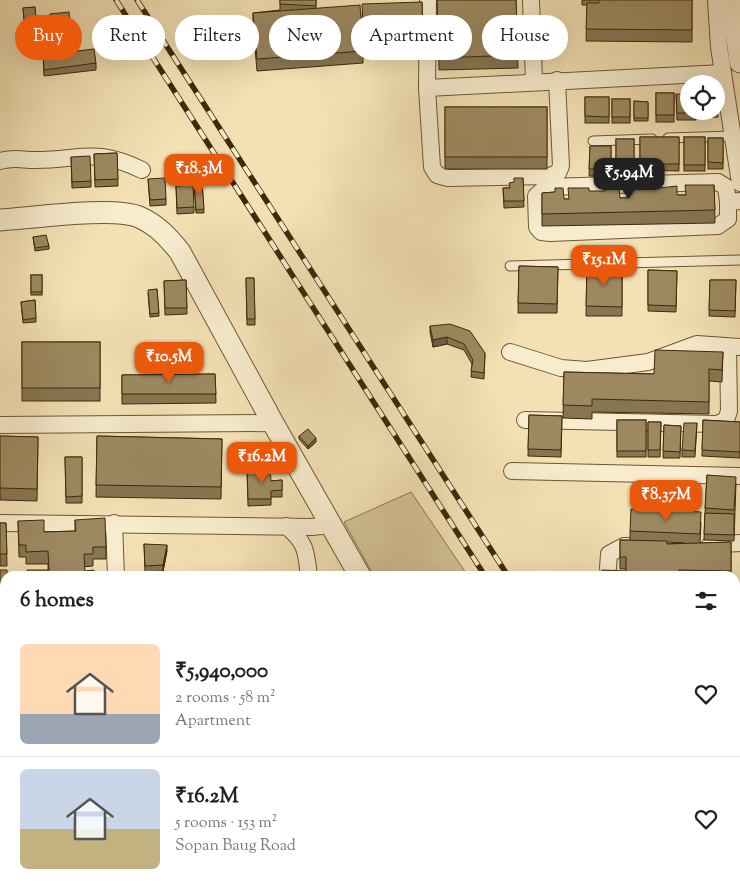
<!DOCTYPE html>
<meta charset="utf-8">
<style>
:root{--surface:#fff;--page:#f6f6f6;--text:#222;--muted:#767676;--line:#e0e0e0;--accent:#ea580c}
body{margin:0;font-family:"Sorts Mill Goudy",serif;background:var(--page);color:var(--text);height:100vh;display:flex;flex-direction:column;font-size:19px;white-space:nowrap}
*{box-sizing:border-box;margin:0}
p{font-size:16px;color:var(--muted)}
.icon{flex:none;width:28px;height:28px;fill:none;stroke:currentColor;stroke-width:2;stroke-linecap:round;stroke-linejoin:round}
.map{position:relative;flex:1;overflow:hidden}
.panel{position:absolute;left:0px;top:571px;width:740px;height:321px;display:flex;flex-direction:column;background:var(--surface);border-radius:15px 15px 0 0;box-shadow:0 5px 20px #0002}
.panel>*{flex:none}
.banner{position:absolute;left:15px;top:15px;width:710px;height:45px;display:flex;gap:10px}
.tools{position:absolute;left:680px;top:75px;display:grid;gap:10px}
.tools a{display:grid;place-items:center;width:45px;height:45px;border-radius:50%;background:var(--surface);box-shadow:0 5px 20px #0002;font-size:25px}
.price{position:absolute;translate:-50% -42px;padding:0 11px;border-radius:10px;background:var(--accent);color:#fff;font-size:16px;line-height:32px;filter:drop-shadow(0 1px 2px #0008)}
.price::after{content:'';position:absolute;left:50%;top:30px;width:15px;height:11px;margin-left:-8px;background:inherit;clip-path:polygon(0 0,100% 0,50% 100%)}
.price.active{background:#222;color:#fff}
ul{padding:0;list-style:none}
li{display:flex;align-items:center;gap:15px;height:125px;padding:0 20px}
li+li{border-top:1px solid var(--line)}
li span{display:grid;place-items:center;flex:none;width:140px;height:100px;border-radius:8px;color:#555}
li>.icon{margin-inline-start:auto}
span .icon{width:60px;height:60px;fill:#fffc;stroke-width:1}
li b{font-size:21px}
h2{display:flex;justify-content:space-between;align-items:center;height:60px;padding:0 20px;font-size:21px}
.pill{padding:0 18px;border-radius:22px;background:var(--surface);box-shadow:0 5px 20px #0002;font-size:18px;line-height:45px}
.pill.active{background:var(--accent);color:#fff}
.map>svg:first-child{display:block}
.green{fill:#d4c297;stroke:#8a764f}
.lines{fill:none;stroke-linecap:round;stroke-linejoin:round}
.canal{stroke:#b6a279;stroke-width:18}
.service-casing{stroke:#6c5732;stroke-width:11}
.minor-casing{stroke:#6c5732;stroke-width:18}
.tertiary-casing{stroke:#6c5732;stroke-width:23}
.service{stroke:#f7ecce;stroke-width:9}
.minor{stroke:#f7ecce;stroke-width:16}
.tertiary{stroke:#f7ecce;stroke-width:21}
.rail-casing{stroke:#3f2907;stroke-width:5.5}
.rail{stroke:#f7ecce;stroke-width:4;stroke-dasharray:11;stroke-linecap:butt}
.wall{fill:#877653;stroke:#3f2907;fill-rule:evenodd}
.shaded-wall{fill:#6e6044;stroke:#3f2907}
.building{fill:#9d8961;stroke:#3f2907}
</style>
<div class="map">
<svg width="740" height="892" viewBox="0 0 740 892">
<rect width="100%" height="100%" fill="#f3e1b4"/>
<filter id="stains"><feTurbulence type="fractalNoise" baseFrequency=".004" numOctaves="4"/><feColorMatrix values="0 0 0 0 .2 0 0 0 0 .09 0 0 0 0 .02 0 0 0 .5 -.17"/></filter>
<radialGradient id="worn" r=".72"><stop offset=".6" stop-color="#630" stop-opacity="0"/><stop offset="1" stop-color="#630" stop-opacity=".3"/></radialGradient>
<path class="green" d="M411,492L468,576H374L344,522Z"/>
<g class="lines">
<g class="canal">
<path d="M735,713L740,711"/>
<path d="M514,892L518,888"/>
</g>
<defs>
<g id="service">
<path d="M668,138L732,136"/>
<path d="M593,141L652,139"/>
<path d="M510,266L740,260"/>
<path d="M0,692H5"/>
</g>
<g id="minor">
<path d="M428,0L427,88L432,167L437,175L448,178L549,176L558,173L561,166L557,80"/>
<path d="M531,0L534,81"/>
<path d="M716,0L719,47L740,183"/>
<path d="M427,88L723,73"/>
<path d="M0,161C13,157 22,160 35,160C82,160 95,147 142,170"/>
<path d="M728,202L726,187L718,182L546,187L536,196L537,227L541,232L550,233L718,226L728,219V202L740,201"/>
<path d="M510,352L561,368L587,370L648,362L697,344L740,347"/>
<path d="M525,420L717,424L726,420L729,411L728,347"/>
<path d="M0,425L273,423"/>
<path d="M512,471L740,476"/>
<path d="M0,523L312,527L332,525"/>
<path d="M114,523L116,576"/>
<path d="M286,526C306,542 306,551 309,576"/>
<path d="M710,545L740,543"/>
<path d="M608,568L609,554L624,546H640"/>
<path d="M0,622H5"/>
<path d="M0,812H5"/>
<path d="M80,892L81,888"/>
<path d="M348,892L352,888"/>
</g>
<g id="tertiary">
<path d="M732,0L740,62"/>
<path d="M0,220C31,218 115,206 139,217C157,225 168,237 180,252L273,423L360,576"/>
<path d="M551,888L554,892"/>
</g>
</defs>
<use href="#service" class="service-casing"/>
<use href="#minor" class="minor-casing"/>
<use href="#tertiary" class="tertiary-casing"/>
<use href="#service" class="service"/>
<use href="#minor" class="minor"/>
<use href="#tertiary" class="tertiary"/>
<defs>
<g id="rail">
<path d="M116,0L485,576"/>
<path d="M137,0L508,576"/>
<path d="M687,888L690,892"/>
<path d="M709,888L712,892"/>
</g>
</defs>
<use href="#rail" class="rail-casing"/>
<use href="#rail" class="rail"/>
</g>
<g class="wall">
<path d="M280,0H316V8L363,51V63L257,71L253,25V13L280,10Z"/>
<path d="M437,0H516L518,68L439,70Z"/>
<path d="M582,0H692V42L586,41L587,5H582Z"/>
<path d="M422,2L423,52L364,54L362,13Z"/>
<path d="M35,7L36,21L24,22L23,8Z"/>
<path d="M50,14L72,40V47L53,49L50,20Z"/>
<path d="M43,55L96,63V70L44,76Z"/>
<path d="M716,91L718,117L700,118V111H716Z"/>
<rect x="656" y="93" width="18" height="29"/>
<path d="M676,94L696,111V120H677Z"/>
<rect x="585" y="97" width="24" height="26"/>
<rect x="612" y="99" width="18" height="24"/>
<path d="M634,101L648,102V121H634Z"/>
<rect x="445" y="107" width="102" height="62"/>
<path d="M640,137H679V171L640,170Z"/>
<rect x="684" y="137" width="21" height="34"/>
<rect x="708" y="138" width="15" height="31"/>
<rect x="616" y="139" width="18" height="35"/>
<path d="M590,146H611V176H589Z"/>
<path d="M117,153L118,186L95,187L94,154Z"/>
<path d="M71,157L91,181V187L72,188Z"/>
<path d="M523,178L524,207L504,208L503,188H509L514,182Z"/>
<path d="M148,179L166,199V205L150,206Z"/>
<path d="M194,183H202L204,213H196Z"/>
<path d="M714,185L715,223L542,226V193L555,192L564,199H568L589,191L620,198H627L650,189L677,195H685Z"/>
<path d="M176,186L194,207V213L177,214Z"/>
<path d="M33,237L49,246V249L35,251Z"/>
<path d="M519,266L558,267L557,313H518Z"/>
<path d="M587,266L622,267V316H586Z"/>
<path d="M648,270L677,271L676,312L648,311Z"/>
<rect x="31" y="275" width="11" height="20"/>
<path d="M246,278H254L255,325H247Z"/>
<path d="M186,280L187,314L165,315L164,281Z"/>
<path d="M710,280H736L735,317L709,316Z"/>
<path d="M157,289L159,316L150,317L148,293Z"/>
<path d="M35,300L36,322L23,323L21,302Z"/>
<path d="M430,326L485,353L484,379L471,377L472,364L464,350L447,344L433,347L430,332Z"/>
<rect x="22" y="342" width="78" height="59"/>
<path d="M723,352L722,382L709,381V414L592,412V419L563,418L564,372L654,374Z"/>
<path d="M215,374L216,403L122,404V375Z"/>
<path d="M529,415L562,416L561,457L528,456Z"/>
<rect x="617" y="420" width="29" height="37"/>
<path d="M703,420L740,422V458L702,456Z"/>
<path d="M648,422H661L660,457H648Z"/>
<path d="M697,423L695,457H682V450Z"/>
<path d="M664,425L681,426L680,458H663Z"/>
<path d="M0,436L38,437L37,501L0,500Z"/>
<path d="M97,436L222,439L221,499L96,497Z"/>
<path d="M299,436L316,442L308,449L299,439Z"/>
<path d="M65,457H82V503H66Z"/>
<path d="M247,469L271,481L282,480V497H271V505L248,506Z"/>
<path d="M707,475L736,483L734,541L704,540L705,513Z"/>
<path d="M75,520L106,547V559H93V566L48,570V564H26V557H19L18,521L44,532L75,531Z"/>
<path d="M701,522L700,543L731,542V576H602L626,571V569H620V540H630V531ZM667,542L684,543L667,544Z"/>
<path d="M0,523H6L7,566H0Z"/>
<path d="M144,544L167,551L163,571L145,572Z"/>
<path d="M0,570L5,576V610H0Z"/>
<rect x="0" y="632" width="5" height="34"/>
<path d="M2,701V728H0V702Z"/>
<path d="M740,738V786H735V767Z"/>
<rect x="0" y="839" width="5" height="36"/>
<path d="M280,888H324L320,892H285Z"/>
<path d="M425,888H463L459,892H429L425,889Z"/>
</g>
<g class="shaded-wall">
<path d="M447,337V344L433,347V340Z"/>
<path d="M316,438V442L308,449V446Z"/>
<path d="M167,545V551L163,571V565Z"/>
<path d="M316,888H324L320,892H312Z"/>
<path d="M458,888H463L459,892H455Z"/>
</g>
<g class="building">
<path d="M280,0H316V6L280,4Z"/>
<path d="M437,0H516L518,55L439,58Z"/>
<path d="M599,0H692V30L586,29L587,3H599Z"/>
<path d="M422,2L423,43L364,45L362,4Z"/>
<path d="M360,5L363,51L257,59L253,13Z"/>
<path d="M35,7L36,18L24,19L23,8Z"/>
<path d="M69,12L72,40L53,43L50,14Z"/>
<path d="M94,49L96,63L44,70L43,55Z"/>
<path d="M716,91H717L718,110H716Z"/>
<rect x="656" y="93" width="18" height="22"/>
<path d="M676,94H689V111H696V113H677Z"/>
<path d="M585,97H609V117L585,116Z"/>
<rect x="612" y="99" width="18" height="18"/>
<path d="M634,101L648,102V118H634Z"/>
<rect x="445" y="107" width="102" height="50"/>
<rect x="640" y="137" width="39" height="27"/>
<rect x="684" y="137" width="21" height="28"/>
<path d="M708,138H723V163L708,162Z"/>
<rect x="616" y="139" width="18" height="29"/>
<path d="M590,146H611V169H589Z"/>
<path d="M117,153L118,179L95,180L94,154Z"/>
<path d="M90,156L91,181L72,182L71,157Z"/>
<path d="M165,178L166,199L150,200L148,179Z"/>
<path d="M514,178H523L524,201H504L503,188H510L509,183L514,182Z"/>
<path d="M194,183H202L204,209L196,210Z"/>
<path d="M193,185L194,207L177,208L176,186Z"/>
<path d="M685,185H714L715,210L542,214V193L555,192V188H563L564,199H569L568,188H589V191H605V187H619L620,198H627V187L650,186V189L677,186V195H686Z"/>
<path d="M46,235L49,246L35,248L33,237Z"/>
<path d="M519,266L558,267L557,304L518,303Z"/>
<path d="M587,266L622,267V307L586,306Z"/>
<path d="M648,270L677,271L676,306L648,305Z"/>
<rect x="31" y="275" width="11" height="17"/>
<path d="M246,278H254L255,319H247Z"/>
<path d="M186,280L187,308H165L164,281Z"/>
<path d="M710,280H736L735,311L709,310Z"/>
<path d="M157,289L159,313L150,314L148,290Z"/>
<path d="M35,300L36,318L23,320L21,302Z"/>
<path d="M450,324L470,331L485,353L484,373L471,371L473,360L464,344L447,337L433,340L430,326Z"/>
<rect x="22" y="342" width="78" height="46"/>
<path d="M655,350L723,352L722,370L709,369V402L592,399V406L563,405L564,372L654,374Z"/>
<path d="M215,374L216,394H122V375Z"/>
<path d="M529,415L562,416L561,450L528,449Z"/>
<rect x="617" y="420" width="29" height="31"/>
<path d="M703,420L740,422V452L702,450Z"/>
<path d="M648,422H661L660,450H648Z"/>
<path d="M684,423H697L695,451L682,450Z"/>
<path d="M664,425L681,426L680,452L663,451Z"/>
<path d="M308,429L316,438L308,446L299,436Z"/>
<path d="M0,436L38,437L37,489L0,488Z"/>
<path d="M97,436L222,439L221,487L96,485Z"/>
<path d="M65,457H82V496L66,497Z"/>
<path d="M270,468L271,481L282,480V490L271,491V499H248L247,469Z"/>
<path d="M707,475L736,477L734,510L705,508Z"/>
<path d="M631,509L701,512L700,534L630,531Z"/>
<path d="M705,513L734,514V535L704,534Z"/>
<path d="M105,518L106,547H93V554H84L85,571L94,570V576H27V570H49L48,551L26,552V545H19L18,521L44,520V532L76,531L75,520Z"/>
<path d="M0,523H6L7,554H0Z"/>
<path d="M620,540L667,541V544L731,542V571L679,570V576H602V570L626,571V557H620Z"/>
<path d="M144,544L167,545L163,565L145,566Z"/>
<path d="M0,570H7V576H5V598H0Z"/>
<path d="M563,574L564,576H553Z"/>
<rect x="0" y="632" width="5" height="27"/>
<path d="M2,701V721H0V702Z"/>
<path d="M736,738H740V777L735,776Z"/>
<rect x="0" y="839" width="5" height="30"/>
<rect x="16" y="888" width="52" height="4"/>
<path d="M197,888H212L216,892H192Z"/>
<path d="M255,888H268L273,892H251Z"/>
<path d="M291,888H316L312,892H296Z"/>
<path d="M384,888H415L421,892H381Z"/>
<path d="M432,888H458L455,892H438Z"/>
<path d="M100,890L116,892H100Z"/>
<path d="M140,890L170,892H140Z"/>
</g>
<rect width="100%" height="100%" filter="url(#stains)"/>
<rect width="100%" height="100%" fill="url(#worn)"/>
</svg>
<div class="tools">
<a><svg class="icon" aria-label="locate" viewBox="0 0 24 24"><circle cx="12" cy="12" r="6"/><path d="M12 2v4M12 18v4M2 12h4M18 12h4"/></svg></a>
</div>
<b class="price" style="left:199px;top:196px">₹18.3M</b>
<b class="price active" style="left:629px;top:200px">₹5.94M</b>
<b class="price" style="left:604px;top:287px">₹15.1M</b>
<b class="price" style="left:169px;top:384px">₹10.5M</b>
<b class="price" style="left:262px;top:484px">₹16.2M</b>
<b class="price" style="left:666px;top:522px">₹8.37M</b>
<div class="banner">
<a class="pill active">Buy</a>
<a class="pill">Rent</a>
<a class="pill">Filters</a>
<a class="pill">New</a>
<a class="pill">Apartment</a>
<a class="pill">House</a>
</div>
<section class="panel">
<h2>6 homes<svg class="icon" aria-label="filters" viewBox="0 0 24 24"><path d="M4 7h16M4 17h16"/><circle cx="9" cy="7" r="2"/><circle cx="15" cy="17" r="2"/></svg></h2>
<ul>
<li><span style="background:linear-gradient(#ffd9b3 70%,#9aa5b1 0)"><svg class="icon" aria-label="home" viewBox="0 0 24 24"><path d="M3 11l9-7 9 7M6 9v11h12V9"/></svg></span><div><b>₹5,940,000</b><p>2 rooms · 58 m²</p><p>Apartment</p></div><svg class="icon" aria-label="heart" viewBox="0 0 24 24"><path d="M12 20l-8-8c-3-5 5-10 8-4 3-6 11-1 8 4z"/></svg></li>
<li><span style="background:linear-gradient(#c9d6e8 60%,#c2b280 0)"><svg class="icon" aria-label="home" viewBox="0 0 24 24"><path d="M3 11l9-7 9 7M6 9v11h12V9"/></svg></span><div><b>₹16.2M</b><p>5 rooms · 153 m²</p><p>Sopan Baug Road</p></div><svg class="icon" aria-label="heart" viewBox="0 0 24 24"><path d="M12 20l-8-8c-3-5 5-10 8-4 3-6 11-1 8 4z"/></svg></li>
</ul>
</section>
</div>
